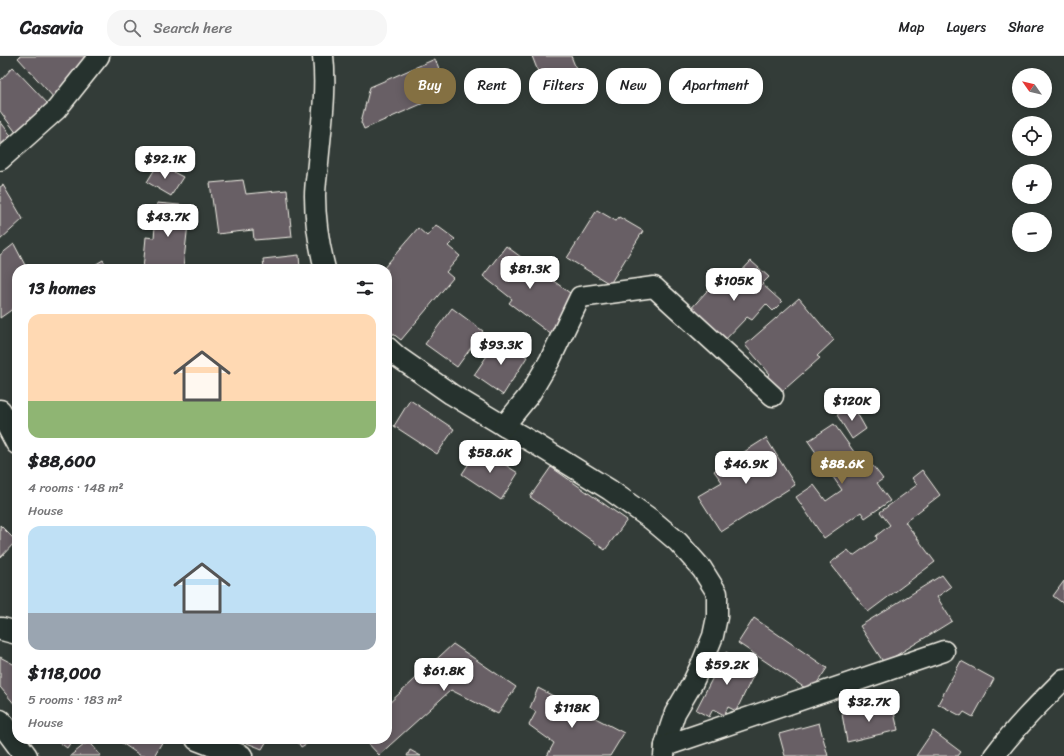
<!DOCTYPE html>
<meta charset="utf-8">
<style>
:root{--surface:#fff;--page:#f6f6f6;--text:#202124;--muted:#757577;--line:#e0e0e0;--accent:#847042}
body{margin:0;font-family:Sriracha,sans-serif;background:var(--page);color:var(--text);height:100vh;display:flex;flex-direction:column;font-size:15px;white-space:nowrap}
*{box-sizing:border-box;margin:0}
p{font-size:13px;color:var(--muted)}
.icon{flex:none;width:22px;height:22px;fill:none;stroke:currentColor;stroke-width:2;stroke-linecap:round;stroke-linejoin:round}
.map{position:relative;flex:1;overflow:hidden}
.sheet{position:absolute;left:12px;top:208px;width:380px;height:480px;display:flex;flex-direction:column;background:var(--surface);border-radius:16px;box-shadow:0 2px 10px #0003}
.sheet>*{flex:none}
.guide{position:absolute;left:404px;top:12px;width:380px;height:36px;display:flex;gap:8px}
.needle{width:26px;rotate:304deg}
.tools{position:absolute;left:1012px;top:12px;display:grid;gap:8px}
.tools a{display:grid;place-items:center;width:40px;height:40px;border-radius:50%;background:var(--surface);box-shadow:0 2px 10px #0003;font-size:20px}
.price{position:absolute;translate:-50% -34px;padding:0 9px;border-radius:8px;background:#fff;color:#222;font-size:13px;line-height:26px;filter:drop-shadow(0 1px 2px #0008)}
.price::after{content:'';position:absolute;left:50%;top:24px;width:12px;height:9px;margin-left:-6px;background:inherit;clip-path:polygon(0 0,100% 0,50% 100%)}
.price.on{background:var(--accent);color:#fff}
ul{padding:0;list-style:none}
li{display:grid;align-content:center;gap:8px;height:212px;padding:0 16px}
li span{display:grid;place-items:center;height:124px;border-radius:12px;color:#555}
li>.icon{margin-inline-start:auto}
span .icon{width:72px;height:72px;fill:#fffc;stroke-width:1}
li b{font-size:17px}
h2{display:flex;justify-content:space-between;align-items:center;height:48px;padding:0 16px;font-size:17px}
.chip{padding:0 14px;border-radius:16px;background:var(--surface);box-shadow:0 2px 10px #0003;font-size:14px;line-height:36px}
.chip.on{background:var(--accent);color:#fff}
header{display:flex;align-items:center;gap:24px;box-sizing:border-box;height:56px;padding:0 20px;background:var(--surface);border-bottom:1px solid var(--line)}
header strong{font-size:19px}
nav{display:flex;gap:22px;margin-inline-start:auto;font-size:14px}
.search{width:280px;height:36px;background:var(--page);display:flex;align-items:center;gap:10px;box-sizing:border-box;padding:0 14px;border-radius:16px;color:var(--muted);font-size:15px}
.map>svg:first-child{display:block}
.building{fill:#675e65;stroke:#f4f1e8}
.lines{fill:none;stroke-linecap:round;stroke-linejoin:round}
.street-casing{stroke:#f4f1e8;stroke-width:23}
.secondary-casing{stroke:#f4f1e8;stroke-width:25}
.street{stroke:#26332d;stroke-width:20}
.secondary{stroke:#26332d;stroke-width:22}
</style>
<header>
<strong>Casavia</strong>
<div class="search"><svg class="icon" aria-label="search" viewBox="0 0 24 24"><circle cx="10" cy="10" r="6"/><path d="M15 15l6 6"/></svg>Search here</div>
<nav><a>Map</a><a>Layers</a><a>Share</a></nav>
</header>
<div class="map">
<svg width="1064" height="700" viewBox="0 0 1064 700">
<rect width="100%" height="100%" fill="#333c38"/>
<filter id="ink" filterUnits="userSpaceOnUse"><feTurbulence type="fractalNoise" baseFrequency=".025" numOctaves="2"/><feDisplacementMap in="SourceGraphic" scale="8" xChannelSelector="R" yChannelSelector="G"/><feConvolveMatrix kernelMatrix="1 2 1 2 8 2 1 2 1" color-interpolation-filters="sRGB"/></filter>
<g filter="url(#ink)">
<g class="building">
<path d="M20,0H89L55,43L18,2Z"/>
<path d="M532,0H571L581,25L547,39Z"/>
<path d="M435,3L449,36L364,73L361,66L370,31Z"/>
<path d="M13,11L49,49L17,78L0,55V25Z"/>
<path d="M0,65L12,81L0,92Z"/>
<path d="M158,108L183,121L171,140L147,126Z"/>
<path d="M243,124L246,138L287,134L292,181L254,184L253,174L217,178L210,127Z"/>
<path d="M3,129L23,163L0,184V131Z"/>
<path d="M157,147L190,150L183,213H143L146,181L154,182Z"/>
<path d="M597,154L616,165L619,161L643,175L610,228L567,202Z"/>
<path d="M436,169L455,183L448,190L460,200L446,216L453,222L401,284L387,273V213H383L418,172L427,180Z"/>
<path d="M14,188L27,213H17V250L0,262V199Z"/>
<path d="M506,190L574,240L562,255L568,258L552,279L509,247L512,243L483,220Z"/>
<path d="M299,199L300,213H264L263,203Z"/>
<path d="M103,204L108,213H88Z"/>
<path d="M751,205L769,221L762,228L782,246L773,255L766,248L752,264L747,261L722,287L688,256L725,215L735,222Z"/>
<path d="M799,242L834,284L817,300L820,302L777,340L762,324L770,318L745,289Z"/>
<path d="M452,252L483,275L457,311L425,288Z"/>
<path d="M499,282L527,301L503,339L474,319Z"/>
<path d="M410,344L454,373L437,398L394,370Z"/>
<path d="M853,350L866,373L852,383L837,359Z"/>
<path d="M834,368L867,414L873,410L883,423L877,427L890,445L865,462L861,456L824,482L796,441L814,429L826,445L842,434L808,385Z"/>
<path d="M766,382L795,429L721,476L698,440L722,426L714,415Z"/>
<path d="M479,392L518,417L501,444L462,418Z"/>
<path d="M551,411L627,464L605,494L530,441Z"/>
<path d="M922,414L940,439L905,466L935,506L868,556L830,507L848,494L853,500L877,483L876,480L890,469L880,456L917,429L912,422Z"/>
<path d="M0,469L16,485L0,502Z"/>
<path d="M942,519L951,531L937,541L952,565L884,607L860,570Z"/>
<path d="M1064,525V548L1053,540Z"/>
<path d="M754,562L827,612L811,636L738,587Z"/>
<path d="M453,588L516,631L498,658L451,634L379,699L364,683H387V649Z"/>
<path d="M726,596L757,612L736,655L728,651L724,659L713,653L709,661L696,654Z"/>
<path d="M0,601L17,610V651L0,631Z"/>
<path d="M961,605L994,623L973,661L964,656L961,660L938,648Z"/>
<path d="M538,632L624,677L610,700H547L554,687L529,669L536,656L530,652Z"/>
<path d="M892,648L898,674L847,686L842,658Z"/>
<path d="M819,667L828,700H785L779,678Z"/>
<path d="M933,675L961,696L958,700H916Z"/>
<path d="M55,683H73L67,692Z"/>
<path d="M116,683H164L154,700H141Z"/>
<path d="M237,683H268L262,693Z"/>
<path d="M296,683H315L301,691Z"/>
<path d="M89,685L101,700H70Z"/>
<path d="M410,694L421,700H407Z"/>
</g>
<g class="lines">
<defs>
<g id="street">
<path d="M323,0C327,35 321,72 318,107C317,118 315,129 315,140C315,165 319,189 325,213"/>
<path d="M0,104L56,54L99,0"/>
<path d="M387,291L398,301L451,338L504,370L534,387L610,434L652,464L678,486L702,513L717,537V561L713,580L702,607L692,628L675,657L670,672L665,690L664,700"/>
<path d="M504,370L530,338L550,304L580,241L654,231L773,340"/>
<path d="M665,690L944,595"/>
<path d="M994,700C1015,672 1039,648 1064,623"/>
</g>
<g id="secondary">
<path d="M0,355L17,387"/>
<path d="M0,573H2L17,577"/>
<path d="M0,665L26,700"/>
<path d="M197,683L241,700"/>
</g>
</defs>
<use href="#street" class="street-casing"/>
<use href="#secondary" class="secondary-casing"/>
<use href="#street" class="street"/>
<use href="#secondary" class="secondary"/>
</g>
</g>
</svg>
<div class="tools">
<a><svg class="needle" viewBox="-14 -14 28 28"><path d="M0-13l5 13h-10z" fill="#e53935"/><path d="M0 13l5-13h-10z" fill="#757577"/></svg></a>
<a><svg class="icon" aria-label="locate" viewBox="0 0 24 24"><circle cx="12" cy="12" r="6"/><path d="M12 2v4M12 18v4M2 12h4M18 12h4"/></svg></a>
<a>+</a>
<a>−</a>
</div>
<b class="price" style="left:165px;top:124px">$92.1K</b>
<b class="price" style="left:168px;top:182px">$43.7K</b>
<b class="price" style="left:530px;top:234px">$81.3K</b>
<b class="price" style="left:734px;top:246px">$105K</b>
<b class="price" style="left:501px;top:310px">$93.3K</b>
<b class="price" style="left:852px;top:366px">$120K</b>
<b class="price" style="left:490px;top:418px">$58.6K</b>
<b class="price" style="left:746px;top:429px">$46.9K</b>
<b class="price on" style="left:842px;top:429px">$88.6K</b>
<b class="price" style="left:727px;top:630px">$59.2K</b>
<b class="price" style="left:444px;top:636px">$61.8K</b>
<b class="price" style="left:869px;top:667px">$32.7K</b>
<b class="price" style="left:572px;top:673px">$118K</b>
<div class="guide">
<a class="chip on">Buy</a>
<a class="chip">Rent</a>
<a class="chip">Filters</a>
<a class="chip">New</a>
<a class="chip">Apartment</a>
</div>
<section class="sheet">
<h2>13 homes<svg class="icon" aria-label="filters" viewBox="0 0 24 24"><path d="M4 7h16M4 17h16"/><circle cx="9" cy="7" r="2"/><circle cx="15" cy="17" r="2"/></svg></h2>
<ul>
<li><span style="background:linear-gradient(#ffd9b3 70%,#8fb573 0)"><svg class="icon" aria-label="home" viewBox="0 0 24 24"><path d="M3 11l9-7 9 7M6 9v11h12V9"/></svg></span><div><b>$88,600</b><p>4 rooms · 148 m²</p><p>House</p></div></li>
<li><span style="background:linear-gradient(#bfe0f5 70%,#9aa5b1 0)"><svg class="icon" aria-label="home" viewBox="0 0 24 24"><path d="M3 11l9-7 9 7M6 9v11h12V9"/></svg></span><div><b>$118,000</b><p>5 rooms · 183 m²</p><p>House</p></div></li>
</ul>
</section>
</div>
